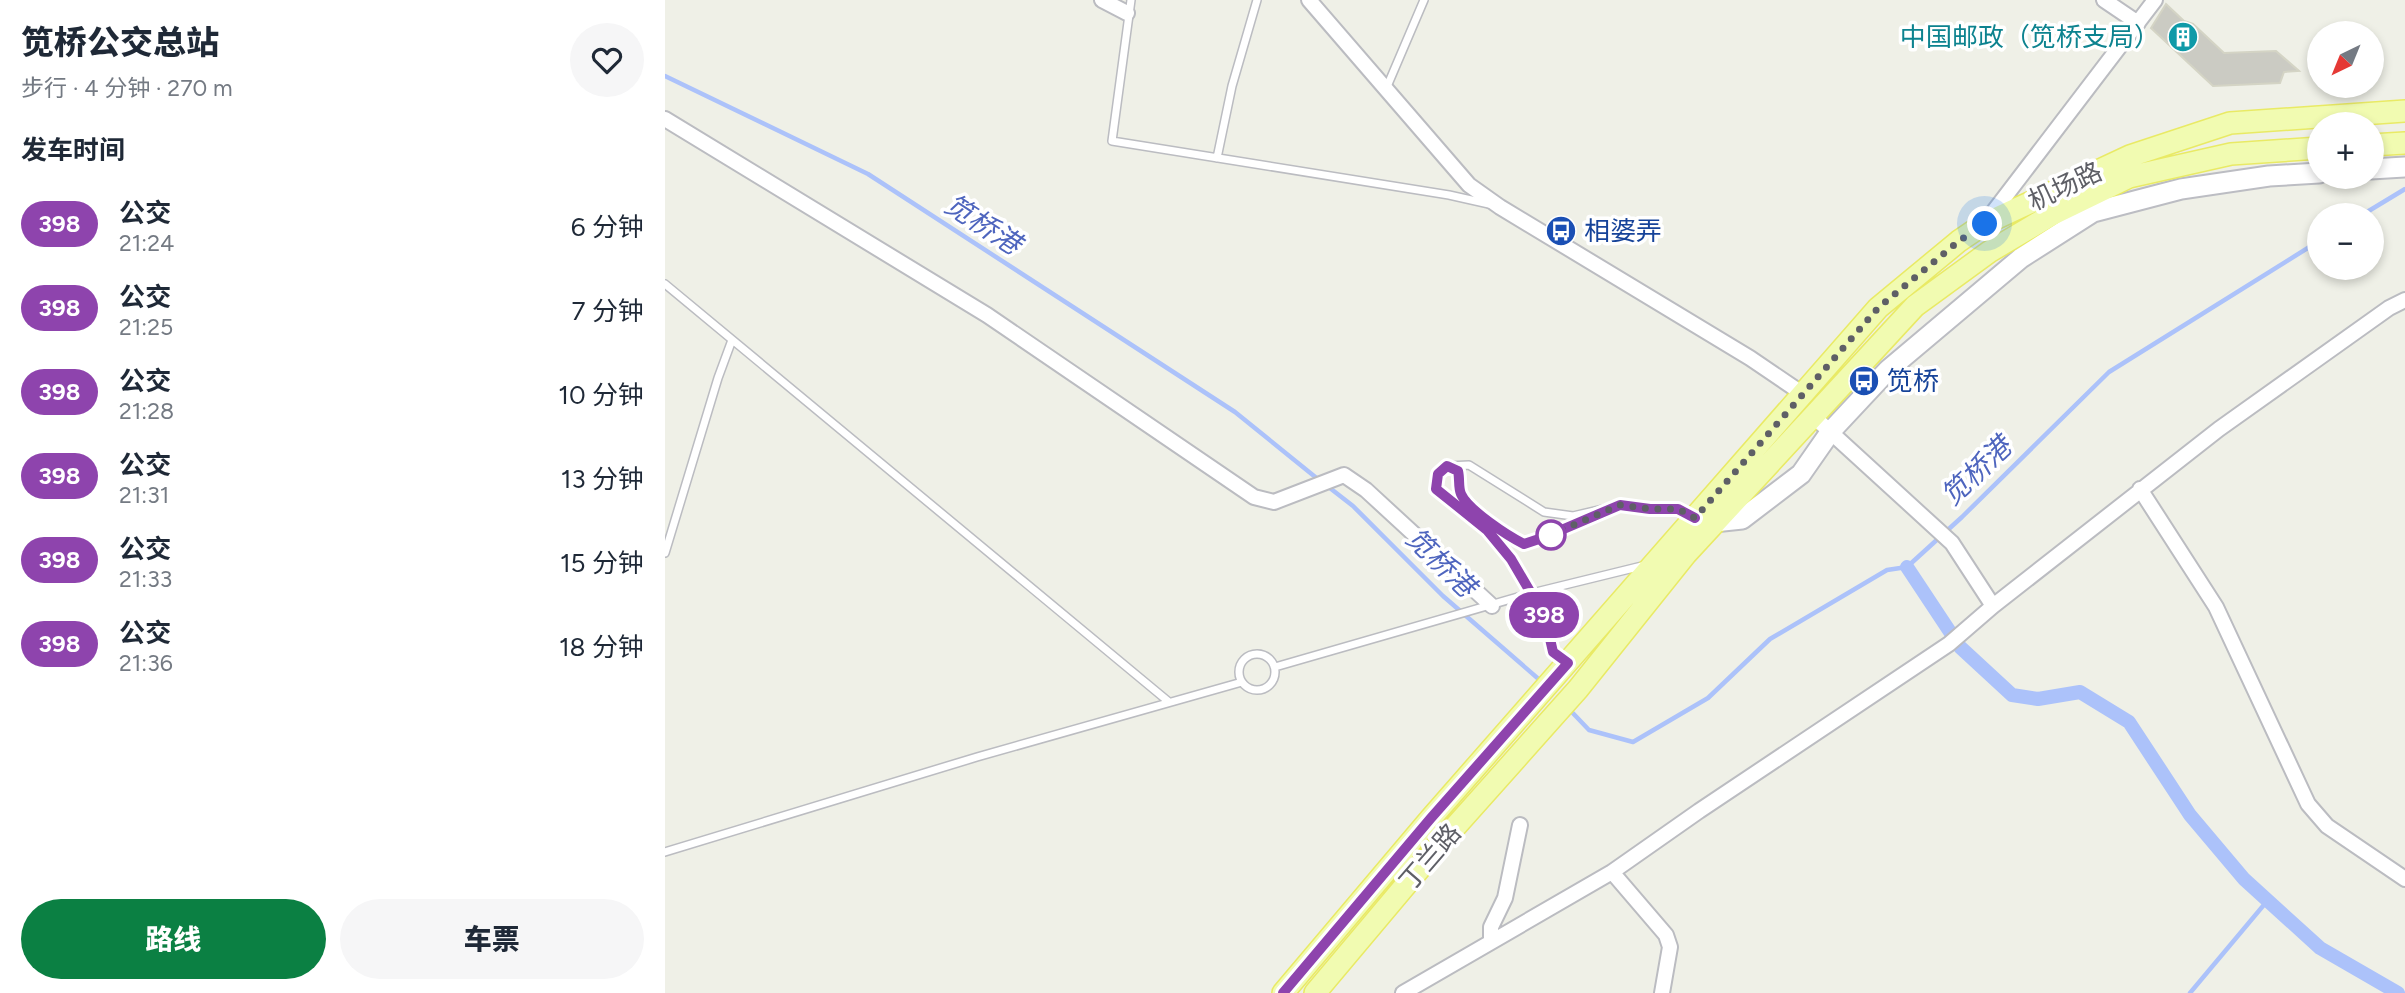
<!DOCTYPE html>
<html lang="zh">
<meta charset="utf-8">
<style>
:root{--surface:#fff;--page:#f6f6f7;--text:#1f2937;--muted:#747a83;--accent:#0b8043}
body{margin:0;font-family:Figtree,"Noto Sans SC",sans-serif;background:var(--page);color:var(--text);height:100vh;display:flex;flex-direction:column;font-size:26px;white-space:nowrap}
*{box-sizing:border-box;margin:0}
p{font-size:23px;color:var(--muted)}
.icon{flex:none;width:38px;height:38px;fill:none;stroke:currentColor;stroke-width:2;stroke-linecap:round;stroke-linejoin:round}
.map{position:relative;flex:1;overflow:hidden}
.side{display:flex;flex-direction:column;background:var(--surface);width:665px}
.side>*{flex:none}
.badge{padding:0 14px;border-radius:23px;font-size:24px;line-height:46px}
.needle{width:46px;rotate:223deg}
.fabs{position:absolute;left:1642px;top:21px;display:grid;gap:14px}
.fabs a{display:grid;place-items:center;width:77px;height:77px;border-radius:50%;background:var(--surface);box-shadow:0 4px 10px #0003;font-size:35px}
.you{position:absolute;width:35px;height:35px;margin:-18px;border:5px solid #fff;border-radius:50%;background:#1a73e8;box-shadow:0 0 0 10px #1a73e833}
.map>.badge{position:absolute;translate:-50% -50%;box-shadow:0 0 0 4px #fff}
h2{padding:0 21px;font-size:26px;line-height:63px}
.round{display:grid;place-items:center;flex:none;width:74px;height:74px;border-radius:37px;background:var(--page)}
.summary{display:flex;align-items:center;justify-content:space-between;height:119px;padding:0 21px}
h1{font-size:33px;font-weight:800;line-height:52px}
.action{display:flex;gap:14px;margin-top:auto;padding:14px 21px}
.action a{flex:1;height:80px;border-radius:42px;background:var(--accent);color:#fff;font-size:28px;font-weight:800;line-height:80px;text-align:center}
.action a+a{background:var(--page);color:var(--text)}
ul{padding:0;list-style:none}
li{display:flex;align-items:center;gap:21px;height:84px;padding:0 21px}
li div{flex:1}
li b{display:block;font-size:26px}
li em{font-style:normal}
li .badge{min-width:77px;font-weight:700;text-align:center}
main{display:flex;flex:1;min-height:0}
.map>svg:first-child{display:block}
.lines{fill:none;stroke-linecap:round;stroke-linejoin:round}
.stream{stroke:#acc2fa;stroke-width:4.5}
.canal{stroke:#acc2fa;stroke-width:14}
.building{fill:#cbcbc3;stroke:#d4d4c5;stroke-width:2}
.lane-casing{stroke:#bbbcc1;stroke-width:10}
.street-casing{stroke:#bbbcc1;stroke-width:18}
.secondary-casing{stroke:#bcbdc3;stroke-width:23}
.primary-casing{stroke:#e9ea65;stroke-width:24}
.lane{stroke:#fff;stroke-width:7}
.street{stroke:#fff;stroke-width:14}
.secondary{stroke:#fff;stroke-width:19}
.primary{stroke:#f1fbb1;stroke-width:21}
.line-casing{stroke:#fff;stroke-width:16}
.line{stroke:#8e44ad;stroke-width:10}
.walk{stroke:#5e5f66;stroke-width:7;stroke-dasharray:0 12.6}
.stop-dot{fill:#fff;stroke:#8e44ad;stroke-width:3.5}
.labels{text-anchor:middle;stroke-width:7;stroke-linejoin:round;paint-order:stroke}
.culture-label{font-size:26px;fill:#0d838f;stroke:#fff;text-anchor:end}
.street-label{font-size:26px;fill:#5e5f66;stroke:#fff}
.transit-label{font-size:26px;fill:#164399;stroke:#fff;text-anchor:start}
.water-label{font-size:28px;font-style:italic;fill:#4e65be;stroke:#fff}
</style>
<main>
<section class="side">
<div class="summary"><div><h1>笕桥公交总站</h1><p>步行 · 4 分钟 · 270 m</p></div><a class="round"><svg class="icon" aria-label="heart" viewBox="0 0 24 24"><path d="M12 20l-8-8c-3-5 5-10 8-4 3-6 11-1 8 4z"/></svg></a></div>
<h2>发车时间</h2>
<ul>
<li><span class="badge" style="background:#8e44ad;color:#fff">398</span><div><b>公交</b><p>21:24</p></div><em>6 分钟</em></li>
<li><span class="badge" style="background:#8e44ad;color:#fff">398</span><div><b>公交</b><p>21:25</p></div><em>7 分钟</em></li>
<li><span class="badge" style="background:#8e44ad;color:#fff">398</span><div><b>公交</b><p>21:28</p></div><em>10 分钟</em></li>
<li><span class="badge" style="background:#8e44ad;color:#fff">398</span><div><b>公交</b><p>21:31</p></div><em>13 分钟</em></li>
<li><span class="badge" style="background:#8e44ad;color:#fff">398</span><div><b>公交</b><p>21:33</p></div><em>15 分钟</em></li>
<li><span class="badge" style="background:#8e44ad;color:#fff">398</span><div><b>公交</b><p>21:36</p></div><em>18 分钟</em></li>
</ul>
<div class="action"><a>路线</a><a>车票</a></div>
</section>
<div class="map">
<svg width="1740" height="993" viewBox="0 0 1740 993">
<rect width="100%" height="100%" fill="#eff0e7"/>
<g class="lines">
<path class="stream" d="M 0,76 L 203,174 L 570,412 L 654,480
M 1697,215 L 1740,189
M 661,485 L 688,506 L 778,596 L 877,682
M 903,708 L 924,730 L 968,742 L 1043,698 L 1105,639 L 1222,570 L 1242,567 L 1297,517 L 1444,372 L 1654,241
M 1525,993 L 1603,900"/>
<path class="canal" d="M 1242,567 L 1295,647 L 1347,695 L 1373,699 L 1415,692 L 1464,722 L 1525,815 L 1579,879 L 1655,948 L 1733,993"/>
</g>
<path class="building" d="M 1501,4 L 1519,21 L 1528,24 L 1559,53 L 1611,51 L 1634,71 L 1619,72 L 1615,83 L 1548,86 L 1486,28 Z"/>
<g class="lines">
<g class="lane-casing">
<path id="lane" d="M 466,0 L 447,141 L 784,195 L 824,204
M 721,89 L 759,0
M 552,158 L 567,86 L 592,0
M 0,284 L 504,702
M 783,466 L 793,471 C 795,479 793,487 796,494 C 803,510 843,536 859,544 L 938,512
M 0,553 L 53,378 L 67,340
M574 672a18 18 0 1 1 36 0a18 18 0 1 1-36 0Z
M 900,661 L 888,652 L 880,617 L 846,559 L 822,530 L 771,489 L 773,474 L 782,466 L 804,465 L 879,512 L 908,516 L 955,505 L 985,509 L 1013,509 L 1026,516
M 610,667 L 867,593 L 981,565
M 0,852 L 312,757 L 577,682"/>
</g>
<g class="street-casing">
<path id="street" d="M 437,0 L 462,13
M 644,0 L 804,185 L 835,207 L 1085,358 L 1138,394
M 1439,0 L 1473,23
M 0,119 L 322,315 L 589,497 L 609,502 L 679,475 L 701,490 L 827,606
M 1323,219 L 1490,0
M 1148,416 L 1287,543 L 1328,606
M 1475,489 L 1551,607 L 1643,804 L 1662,826 L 1740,879
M 947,872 L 1001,935 L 1005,947 L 997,993
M 826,942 L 826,927 L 840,898 L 855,825
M 738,993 L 947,872 L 1034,811 L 1284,644 L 1328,606 L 1554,429 L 1724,308 L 1740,300"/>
</g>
<g class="secondary-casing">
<path id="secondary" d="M 1706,169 L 1740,167
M 1049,522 L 1077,519 L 1136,474 L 1166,431 L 1223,370 L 1356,258 L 1428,212 L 1516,189 L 1604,176 L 1654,173"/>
</g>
<g class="primary-casing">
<path id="primary" d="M 1706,145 L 1740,143
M 618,993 L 766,818 L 1213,308 L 1294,241 L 1319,224 L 1465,156 L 1565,123 L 1740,111
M 650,993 L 782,836 L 913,689 L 1021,554 L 1250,306 L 1324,252 L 1388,214 L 1464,177 L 1566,154 L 1654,148"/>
</g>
<use href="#lane" class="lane"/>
<use href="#street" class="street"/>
<use href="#secondary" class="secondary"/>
<use href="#primary" class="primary"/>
</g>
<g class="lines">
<g class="line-casing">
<path id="line" d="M 618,993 L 766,818 L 903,663 L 888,652 L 880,617 L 846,559 L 822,530 L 771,489 L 773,474 L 782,466 L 793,471 C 795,479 793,487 796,494 C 803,510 843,536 859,544 L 880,537 L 955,505 L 985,509 L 1013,509 L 1030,518"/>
</g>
<use href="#line" class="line"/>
<path class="walk" d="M 886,535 L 880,537 L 955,505 L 985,509 L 1013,509 L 1030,518 L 1213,308 L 1294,241 L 1320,224"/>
</g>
<defs>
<g id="building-disc" transform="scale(1.575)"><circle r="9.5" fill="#0f9aa8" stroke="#fff"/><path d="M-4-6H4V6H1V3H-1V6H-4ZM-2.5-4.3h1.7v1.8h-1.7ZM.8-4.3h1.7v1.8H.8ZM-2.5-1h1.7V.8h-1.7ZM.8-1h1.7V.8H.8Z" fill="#fff"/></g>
<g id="bus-disc" transform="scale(1.575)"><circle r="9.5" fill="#1a4fb4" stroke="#fff"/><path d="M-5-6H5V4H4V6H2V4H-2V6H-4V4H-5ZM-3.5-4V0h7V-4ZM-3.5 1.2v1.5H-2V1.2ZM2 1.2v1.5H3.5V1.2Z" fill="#fff"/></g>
</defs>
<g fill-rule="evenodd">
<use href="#building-disc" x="1518" y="37"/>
<use href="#bus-disc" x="896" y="231"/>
<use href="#bus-disc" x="1199" y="381"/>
</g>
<circle class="stop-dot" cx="886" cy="535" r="14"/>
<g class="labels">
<g class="culture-label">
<text x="1495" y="46">中国邮政（笕桥支局）</text>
</g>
<g class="street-label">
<text transform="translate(1400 186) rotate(-25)" y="9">机场路</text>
<text transform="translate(765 857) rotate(-49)" y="9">丁兰路</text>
</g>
<g class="transit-label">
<text x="919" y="240">相婆弄</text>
<text x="1222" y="390">笕桥</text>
</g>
<g class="water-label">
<text transform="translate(318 224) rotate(33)" y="10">笕桥港</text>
<text transform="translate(1311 471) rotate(-44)" y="10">笕桥港</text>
<text transform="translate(776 562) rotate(44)" y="10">笕桥港</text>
</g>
</g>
</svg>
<div class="fabs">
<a><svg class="needle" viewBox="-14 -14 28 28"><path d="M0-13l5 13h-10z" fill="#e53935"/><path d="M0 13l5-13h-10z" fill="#747a83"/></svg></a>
<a>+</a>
<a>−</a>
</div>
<div class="you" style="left:1320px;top:224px"></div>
<b class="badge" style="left:879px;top:615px;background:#8e44ad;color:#fff">398</b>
</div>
</main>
